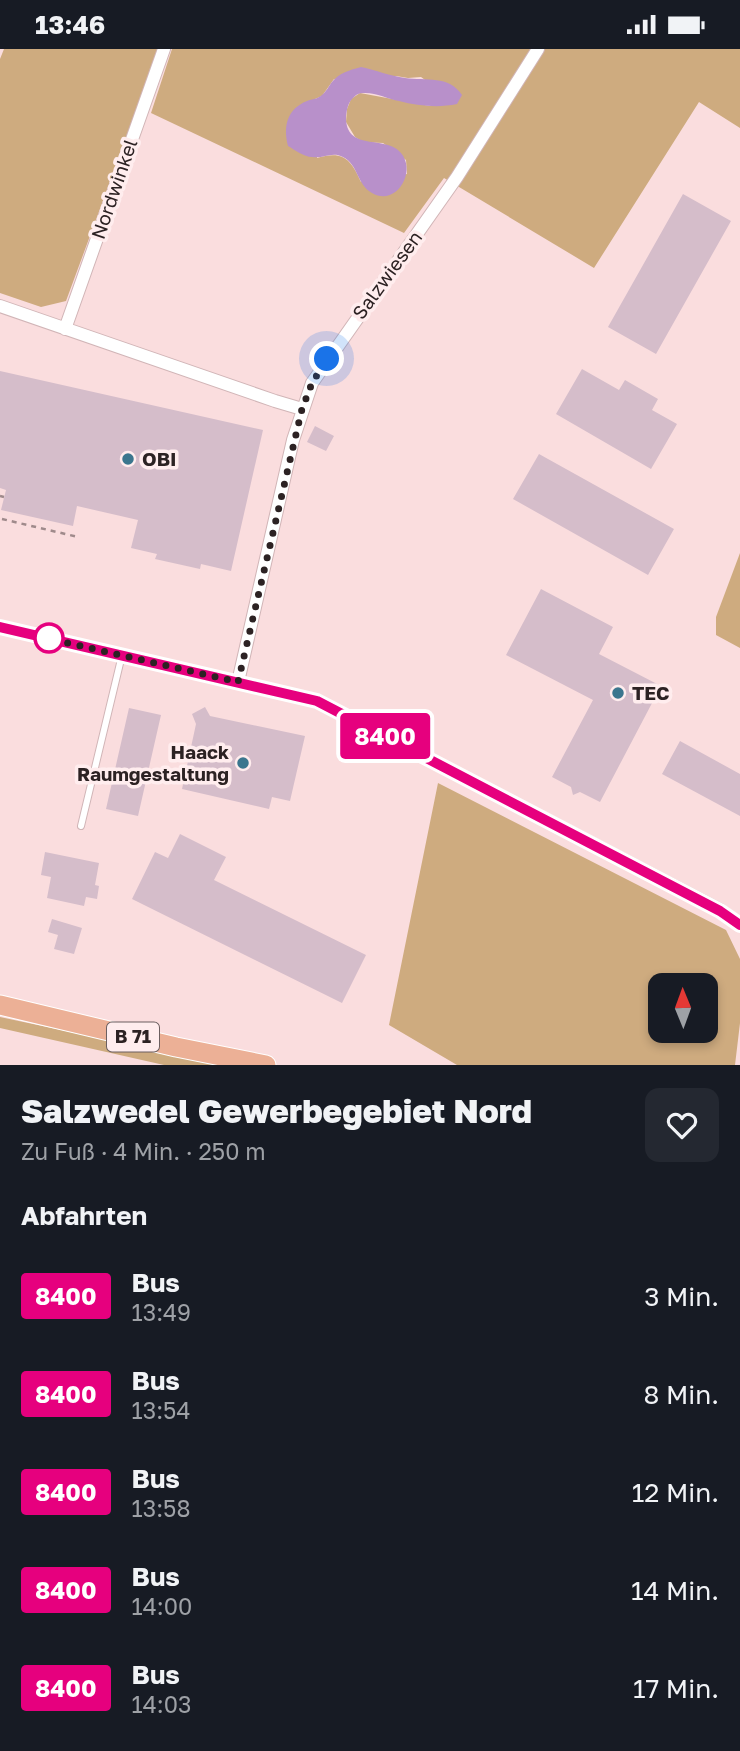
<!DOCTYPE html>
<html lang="de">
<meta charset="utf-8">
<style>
:root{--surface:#171b24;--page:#242831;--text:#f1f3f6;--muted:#9ea1a6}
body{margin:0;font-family:"Golos Text",sans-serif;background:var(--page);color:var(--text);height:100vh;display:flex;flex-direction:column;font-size:26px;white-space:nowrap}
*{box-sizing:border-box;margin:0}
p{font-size:23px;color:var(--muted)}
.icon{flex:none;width:38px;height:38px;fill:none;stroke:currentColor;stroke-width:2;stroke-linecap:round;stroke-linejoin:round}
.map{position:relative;height:1016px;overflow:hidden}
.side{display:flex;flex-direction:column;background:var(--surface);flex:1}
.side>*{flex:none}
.badge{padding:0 14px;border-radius:5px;font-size:24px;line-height:46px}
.needle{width:46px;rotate:359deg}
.controls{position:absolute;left:648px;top:924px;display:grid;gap:14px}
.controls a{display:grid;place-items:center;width:70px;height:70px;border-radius:14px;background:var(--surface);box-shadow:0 4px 10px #0003;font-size:35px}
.you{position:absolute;width:35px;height:35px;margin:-18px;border:5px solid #fff;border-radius:50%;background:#1a73e8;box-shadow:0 0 0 10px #1a73e833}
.map>.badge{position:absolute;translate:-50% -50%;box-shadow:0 0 0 4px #fff}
h2{padding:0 21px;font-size:26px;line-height:63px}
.round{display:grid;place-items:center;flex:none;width:74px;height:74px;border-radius:14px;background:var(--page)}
.headline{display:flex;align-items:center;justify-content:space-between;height:119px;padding:0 21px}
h1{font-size:33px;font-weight:800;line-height:52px}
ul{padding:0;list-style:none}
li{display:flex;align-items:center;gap:21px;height:98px;padding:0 21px}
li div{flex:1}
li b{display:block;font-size:26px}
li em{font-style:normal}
li .badge{min-width:77px;font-weight:700;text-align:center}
.status{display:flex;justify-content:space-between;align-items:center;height:49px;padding:0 35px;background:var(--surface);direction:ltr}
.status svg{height:19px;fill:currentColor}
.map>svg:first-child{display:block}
.green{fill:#ceab7f;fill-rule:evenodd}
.water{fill:#b890ca}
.building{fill:#d5bdca}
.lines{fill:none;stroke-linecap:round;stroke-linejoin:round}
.service-casing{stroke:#d1b5b7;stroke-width:8}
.minor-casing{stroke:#d1b5b7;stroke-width:14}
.primary-casing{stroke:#fff;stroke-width:21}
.path{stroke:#9f8a8b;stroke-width:2.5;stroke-dasharray:5 5;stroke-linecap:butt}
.service{stroke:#fff;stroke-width:6}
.minor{stroke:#fff;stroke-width:12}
.primary{stroke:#ecb096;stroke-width:19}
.line-casing{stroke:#fff;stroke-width:16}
.line{stroke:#e6007e;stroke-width:10}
.walk{stroke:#2c2223;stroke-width:7;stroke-dasharray:0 12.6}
.poi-dot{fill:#3b768e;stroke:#ffedee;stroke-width:2.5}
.stop-dot{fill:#fff;stroke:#e6007e;stroke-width:3.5}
.labels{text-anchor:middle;stroke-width:7;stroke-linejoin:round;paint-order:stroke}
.shield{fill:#ffedee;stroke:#6b5f60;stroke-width:2}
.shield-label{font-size:18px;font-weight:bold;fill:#2c2223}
.street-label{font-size:19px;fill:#2c2223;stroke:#ffedee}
.poi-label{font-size:19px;font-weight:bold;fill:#2c2223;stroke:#ffedee;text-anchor:start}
</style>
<div class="status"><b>13:46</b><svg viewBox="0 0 49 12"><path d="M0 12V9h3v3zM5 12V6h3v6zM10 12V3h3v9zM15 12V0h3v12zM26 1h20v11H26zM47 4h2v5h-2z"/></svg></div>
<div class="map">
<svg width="740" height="1016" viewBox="0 0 740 1016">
<rect width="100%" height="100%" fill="#faddde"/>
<path class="green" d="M 4,0 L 159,0 L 66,252 L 41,258 L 0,244 L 0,10 Z
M 172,0 L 740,0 L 740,79 L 699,53 L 594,219 L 444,129 L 404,184 L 151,64 ZM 396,27 L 408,29 L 421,28 L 457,54 L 430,57 L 360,44 L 351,50 L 347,60 L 346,73 L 355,88 L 363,93 L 383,94 L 406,111 L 407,125 L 361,133 C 351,110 343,101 317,109 L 315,50 L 322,47 L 334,30 Z
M 740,504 L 740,599 L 716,586 L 716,568 Z
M 438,734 L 726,881 L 740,910 L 740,974 L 735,1016 L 457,1016 L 389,976 ZM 660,936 L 705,936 L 705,982 L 660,982 Z
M 0,968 L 226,1016 L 164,1016 L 0,979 Z"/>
<path class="water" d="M 361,18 C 376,21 390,27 405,29 C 426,32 449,26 462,46 L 457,55 C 439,59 418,57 399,52 C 388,50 375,43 363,44 C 359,44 357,45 354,48 C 348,53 347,60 346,67 C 345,104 386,85 401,104 C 417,123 396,158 372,144 C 357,136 358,115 343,108 C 332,102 323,110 312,108 C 304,108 295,101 288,97 C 283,77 287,60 307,52 C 312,50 318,50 322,46 C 326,43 329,37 332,33 C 339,24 350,21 361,18 Z"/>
<path class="building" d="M 683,145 L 731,172 L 656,305 L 608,278 Z
M 582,320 L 619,341 L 625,331 L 658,350 L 652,361 L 677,375 L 651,420 L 556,365 Z
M 0,322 L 263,381 L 231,522 L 201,515 L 200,520 L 155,510 L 157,505 L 131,499 L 138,471 L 77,457 L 73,477 L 1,461 L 6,441 L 0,439 Z
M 315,377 L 334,387 L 326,402 L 307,393 Z
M 539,405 L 674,480 L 648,526 L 513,450 Z
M 541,540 L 613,578 L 599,605 L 661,637 L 600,753 L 580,743 L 573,746 L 571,738 L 552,728 L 593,651 L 506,606 Z
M 205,658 L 210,667 L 305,687 L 290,752 L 272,748 L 269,760 L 182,740 L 196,675 L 192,665 Z
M 129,659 L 161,666 L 138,767 L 106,760 Z
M 680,692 L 740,725 L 740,767 L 662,725 Z
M 180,785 L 226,808 L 214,831 L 366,906 L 342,954 L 132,850 L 155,803 L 168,809 Z
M 45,803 L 99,814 L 95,836 L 99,837 L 97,850 L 86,848 L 84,857 L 47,849 L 51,828 L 41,826 Z
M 52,870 L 82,879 L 74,905 L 54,900 L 58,886 L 48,883 Z"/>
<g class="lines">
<g class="service-casing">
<path id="service" d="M 81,777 L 122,606"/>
</g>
<g class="minor-casing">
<path id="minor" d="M 0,257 L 275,352 L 302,360
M 65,280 L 164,0
M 0,578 L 317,652 L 720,861 L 740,876
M 238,633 L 293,391 L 312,334 L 457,128 L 538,0"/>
</g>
<g class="primary-casing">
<path id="primary" d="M 0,956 L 176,998 L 266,1016"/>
</g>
<path class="path" d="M 0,447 L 4,448
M 2,470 L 78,488"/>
<use href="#service" class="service"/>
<use href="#minor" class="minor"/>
<use href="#primary" class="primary"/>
</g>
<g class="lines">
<g class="line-casing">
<path id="line" d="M 0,578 L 317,652 L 720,862 L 740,876"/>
</g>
<use href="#line" class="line"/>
<path class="walk" d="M 49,589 L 46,589 L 238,633 L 302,360 L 312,334 L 327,310"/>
</g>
<g class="poi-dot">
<circle cx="128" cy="410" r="7"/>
<circle cx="618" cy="644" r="7"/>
<circle cx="243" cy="714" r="7"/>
</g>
<circle class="stop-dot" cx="49" cy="589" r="14"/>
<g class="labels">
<rect class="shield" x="107" y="973.5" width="52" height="29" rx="5"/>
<g class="shield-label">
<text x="133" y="994">B 71</text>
</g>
<g class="street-label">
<text transform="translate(114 140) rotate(-71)" y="7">Nordwinkel</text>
<text transform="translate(387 226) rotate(-54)" y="7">Salzwiesen</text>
</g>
<g class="poi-label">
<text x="142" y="417">OBI</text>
<text x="632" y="651">TEC</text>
<text x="229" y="710" text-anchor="end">Haack<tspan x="229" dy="22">Raumgestaltung</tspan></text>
</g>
</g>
</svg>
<div class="controls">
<a><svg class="needle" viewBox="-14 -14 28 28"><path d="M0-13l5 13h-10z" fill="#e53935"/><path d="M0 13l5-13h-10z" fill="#9ea1a6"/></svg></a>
</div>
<div class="you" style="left:327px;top:310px"></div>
<b class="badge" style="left:385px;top:687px;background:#e6007e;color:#fff">8400</b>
</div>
<section class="side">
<div class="headline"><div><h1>Salzwedel Gewerbegebiet Nord</h1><p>Zu Fuß · 4 Min. · 250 m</p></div><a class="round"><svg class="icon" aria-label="heart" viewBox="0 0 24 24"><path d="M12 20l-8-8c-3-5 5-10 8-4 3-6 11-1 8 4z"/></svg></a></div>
<h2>Abfahrten</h2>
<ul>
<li><span class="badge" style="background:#e6007e;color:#fff">8400</span><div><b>Bus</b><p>13:49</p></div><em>3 Min.</em></li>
<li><span class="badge" style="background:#e6007e;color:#fff">8400</span><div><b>Bus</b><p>13:54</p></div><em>8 Min.</em></li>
<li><span class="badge" style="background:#e6007e;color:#fff">8400</span><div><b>Bus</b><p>13:58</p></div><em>12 Min.</em></li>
<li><span class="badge" style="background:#e6007e;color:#fff">8400</span><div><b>Bus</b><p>14:00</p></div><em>14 Min.</em></li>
<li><span class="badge" style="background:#e6007e;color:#fff">8400</span><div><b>Bus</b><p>14:03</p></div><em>17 Min.</em></li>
</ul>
</section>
